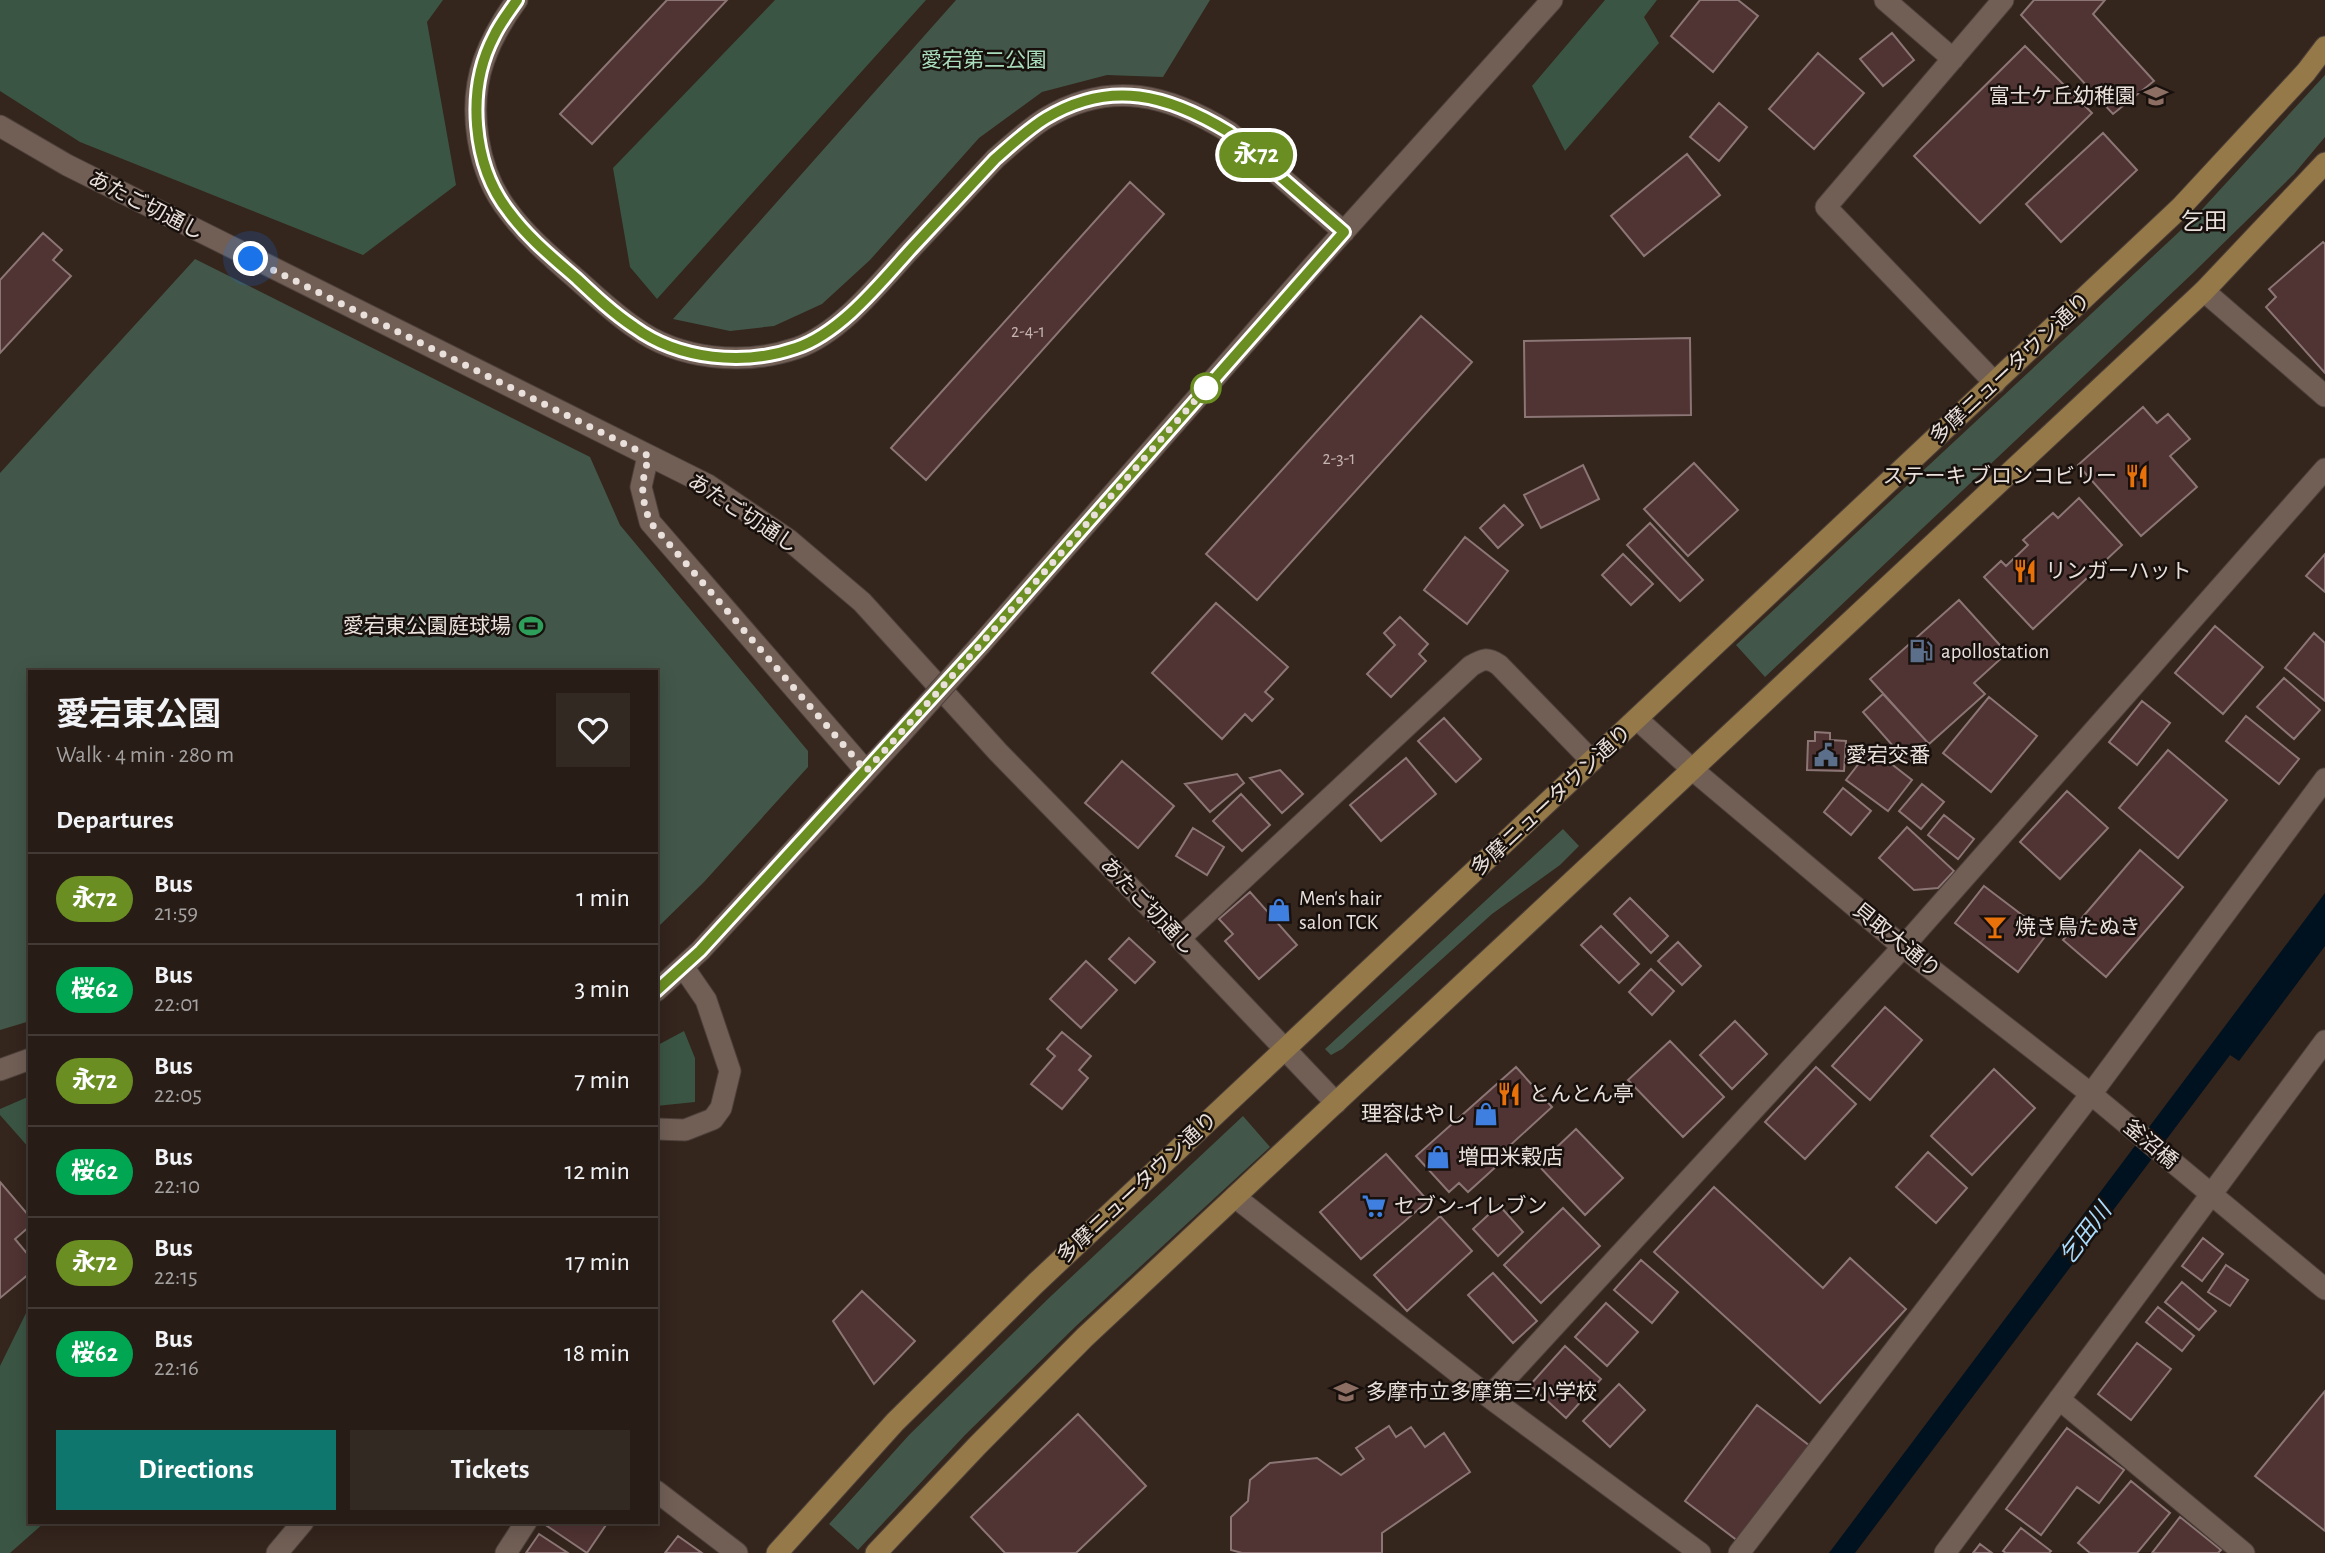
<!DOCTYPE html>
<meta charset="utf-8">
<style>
:root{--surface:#271c16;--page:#332923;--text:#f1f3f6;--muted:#a4a1a1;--line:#433a35;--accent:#0f766e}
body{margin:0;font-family:"Alegreya Sans","Noto Sans JP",sans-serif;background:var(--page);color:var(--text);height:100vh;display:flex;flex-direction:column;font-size:26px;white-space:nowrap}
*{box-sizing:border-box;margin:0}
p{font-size:23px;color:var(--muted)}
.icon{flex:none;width:38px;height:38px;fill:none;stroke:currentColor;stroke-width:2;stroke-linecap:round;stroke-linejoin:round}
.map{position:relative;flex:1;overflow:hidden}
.drawer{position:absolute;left:28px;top:670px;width:630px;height:854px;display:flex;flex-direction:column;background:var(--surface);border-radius:0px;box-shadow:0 4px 18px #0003,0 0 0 2px var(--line)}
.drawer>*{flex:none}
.badge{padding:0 14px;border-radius:23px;font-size:24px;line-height:46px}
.you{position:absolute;width:35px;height:35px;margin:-18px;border:5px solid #fff;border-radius:50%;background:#1a73e8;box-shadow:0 0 0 10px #1a73e833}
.map>.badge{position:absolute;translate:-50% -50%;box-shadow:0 0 0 4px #fff}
h2{padding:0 28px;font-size:26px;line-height:63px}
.round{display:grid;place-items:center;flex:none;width:74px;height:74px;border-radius:0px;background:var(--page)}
.overview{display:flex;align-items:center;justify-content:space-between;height:119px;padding:0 28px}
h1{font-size:33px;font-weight:700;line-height:52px}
.action{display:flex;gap:14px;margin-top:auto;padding:14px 28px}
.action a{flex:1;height:80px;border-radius:0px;background:var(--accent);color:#fff;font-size:28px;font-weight:700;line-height:80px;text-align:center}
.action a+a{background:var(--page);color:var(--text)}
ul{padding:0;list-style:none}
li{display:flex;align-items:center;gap:21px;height:91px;padding:0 28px;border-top:2px solid var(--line)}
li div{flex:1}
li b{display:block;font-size:26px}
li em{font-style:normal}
li .badge{min-width:77px;font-weight:700;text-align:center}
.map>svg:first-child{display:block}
.green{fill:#425749}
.forest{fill:#3b5544}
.water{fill:#00121f}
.building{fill:#503333;stroke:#8b7675;stroke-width:2}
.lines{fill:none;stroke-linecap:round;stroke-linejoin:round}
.minor-casing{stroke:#4d403a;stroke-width:23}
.major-casing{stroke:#4d403a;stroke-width:23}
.minor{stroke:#715f56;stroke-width:21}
.major{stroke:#957948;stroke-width:21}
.minor-bridge-casing{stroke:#4d403a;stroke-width:23;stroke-linecap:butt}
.minor-bridge{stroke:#715f56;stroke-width:21}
.line-casing{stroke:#fff;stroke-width:16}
.line{stroke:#6b8e23;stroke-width:10}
.walk{stroke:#eae0db;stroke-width:7;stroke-dasharray:0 12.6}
.stop-dot{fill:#fff;stroke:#6b8e23;stroke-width:3.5}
.labels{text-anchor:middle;stroke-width:5;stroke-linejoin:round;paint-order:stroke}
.number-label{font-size:18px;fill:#c4b5b1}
.park-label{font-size:21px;fill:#a9ddbb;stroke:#17100c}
.poi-label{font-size:21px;fill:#eae0db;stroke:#17100c;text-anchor:start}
.street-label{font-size:21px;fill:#eae0db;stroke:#17100c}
.neighbourhood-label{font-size:23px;fill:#eae0db;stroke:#17100c}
.water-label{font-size:23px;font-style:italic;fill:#a9dcff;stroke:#17100c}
</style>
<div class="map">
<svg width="2325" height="1553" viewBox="0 0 2325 1553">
<rect width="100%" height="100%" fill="#34251d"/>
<path class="green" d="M 956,0 L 1210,0 L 1163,77 L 1107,75 L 1042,92 L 979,138 L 870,260 L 822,304 L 774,326 L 730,331 L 673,319 Z
M 2325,75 L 2325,137 L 2294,174 L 2193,273 L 1765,677 L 1736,645 L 2195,217 Z
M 195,259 L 590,457 L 620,525 L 808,751 L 808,767 L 704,882 L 656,929 L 656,672 L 30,672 L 30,1021 L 0,1030 L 0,473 Z
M 1563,829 L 1579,846 L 1560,865 L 1492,914 L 1342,1049 L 1331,1055 L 1325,1049 Z
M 1243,1116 L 1270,1147 L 1076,1326 L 965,1435 L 858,1550 L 829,1524 L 909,1435 L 1050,1297 Z"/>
<path class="forest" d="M 0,0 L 443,0 L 427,22 L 456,185 L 363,255 L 80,142 L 0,91 Z
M 775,0 L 926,0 L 657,299 L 630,267 L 613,168 Z
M 1605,0 L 1657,0 L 1644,17 L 1659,43 L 1565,151 L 1532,86 Z
M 684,1031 L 695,1058 L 695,1102 L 656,1106 L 656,1046 Z
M 30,1096 L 30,1149 L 0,1115 L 0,1109 Z
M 30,1305 L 30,1522 L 44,1523 L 10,1553 L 0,1553 L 0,1366 Z"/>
<path class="water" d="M 2325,893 L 2325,946 L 2239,1061 L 2230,1055 L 1855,1553 L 1829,1553 Z"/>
<path class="building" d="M 667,0 L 727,0 L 592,144 L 560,114 Z
M 1700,0 L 1738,0 L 1758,16 L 1713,72 L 1671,36 Z
M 2034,0 L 2105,0 L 2093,14 L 2154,81 L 2113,114 L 2021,15 Z
M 1892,33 L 1914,60 L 1883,86 L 1860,59 Z
M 2025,46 L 2092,113 L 1980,223 L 1914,156 Z
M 1818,53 L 1864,93 L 1814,149 L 1769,109 Z
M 1719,103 L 1747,127 L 1719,161 L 1690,137 Z
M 2103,133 L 2137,170 L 2061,242 L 2026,204 Z
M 1687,154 L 1720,195 L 1644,256 L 1611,216 Z
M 1130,182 L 1164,214 L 926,480 L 891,448 Z
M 43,233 L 62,250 L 53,260 L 71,276 L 0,353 L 0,280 Z
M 2323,242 L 2325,244 L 2325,373 L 2266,307 L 2276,297 L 2269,289 Z
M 1421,316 L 1472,362 L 1257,600 L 1206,554 Z
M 1690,338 L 1691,415 L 1525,417 L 1524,341 Z
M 2143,407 L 2157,423 L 2168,414 L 2190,439 L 2170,456 L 2197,487 L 2141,536 L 2078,465 Z
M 1694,463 L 1738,510 L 1688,556 L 1644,509 Z
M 1583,465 L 1599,499 L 1541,528 L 1524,495 Z
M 2079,498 L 2122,545 L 2033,629 L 1984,577 L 2001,561 L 2006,566 L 2028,545 L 2023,540 L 2053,513 L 2058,518 Z
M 1504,505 L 1523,525 L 1498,548 L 1480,528 Z
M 1650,523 L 1703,580 L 1680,601 L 1627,545 Z
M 1465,537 L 1508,571 L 1467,624 L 1424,590 Z
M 1623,554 L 1653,584 L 1631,605 L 1602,575 Z
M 2325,554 L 2325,592 L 2306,576 Z
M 1959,600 L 2007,653 L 1974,683 L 1985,694 L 1929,744 L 1870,679 Z
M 1216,603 L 1288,667 L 1265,692 L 1273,699 L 1252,721 L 1245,714 L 1222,739 L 1152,673 Z
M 1400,617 L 1428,644 L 1419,654 L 1426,661 L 1391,697 L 1367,674 L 1395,645 L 1384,633 Z
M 2215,626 L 2263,667 L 2223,714 L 2175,673 Z
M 2314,633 L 2325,643 L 2325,701 L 2285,668 Z
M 2284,678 L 2320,710 L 2294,739 L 2257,707 Z
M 1883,694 L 1929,744 L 1908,763 L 1863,712 Z
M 1989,697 L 2037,736 L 1991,792 L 1943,753 Z
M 2142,701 L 2170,723 L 2137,765 L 2109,742 Z
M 2246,716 L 2299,759 L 2279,784 L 2226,741 Z
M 1444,718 L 1481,759 L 1456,782 L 1418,741 Z
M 1815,732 L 1830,733 L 1830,740 L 1846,741 L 1844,771 L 1807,770 L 1808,741 L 1815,741 Z
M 1871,748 L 1912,780 L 1888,811 L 1846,780 Z
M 2168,750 L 2227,800 L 2178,858 L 2119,808 Z
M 1406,758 L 1436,794 L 1381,841 L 1350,805 Z
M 1122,761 L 1174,806 L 1138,848 L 1085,803 Z
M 1280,770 L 1303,794 L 1282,813 L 1250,778 Z
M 1237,774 L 1244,783 L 1210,812 L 1185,784 Z
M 1922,784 L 1944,802 L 1921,829 L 1899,811 Z
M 1843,788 L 1871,811 L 1851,835 L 1824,812 Z
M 2067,791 L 2108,828 L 2060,879 L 2020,842 Z
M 1241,794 L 1270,825 L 1242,851 L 1213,821 Z
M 1944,815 L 1974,839 L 1958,859 L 1928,835 Z
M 1907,827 L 1954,871 L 1938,888 L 1914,890 L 1879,858 Z
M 1193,828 L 1224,847 L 1207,875 L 1176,856 Z
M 2140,850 L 2183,887 L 2106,977 L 2063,940 Z
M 1984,886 L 2047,934 L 2018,972 L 1955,923 Z
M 1250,892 L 1297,945 L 1259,979 L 1225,941 L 1233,934 L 1219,919 Z
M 1630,898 L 1668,936 L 1651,953 L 1614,914 Z
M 1601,926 L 1639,964 L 1619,983 L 1581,945 Z
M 1129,938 L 1155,962 L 1135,983 L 1109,959 Z
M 1678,942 L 1701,966 L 1682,985 L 1658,961 Z
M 1086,961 L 1117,990 L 1081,1028 L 1050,999 Z
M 1651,969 L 1674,991 L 1652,1015 L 1629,992 Z
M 1885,1007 L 1922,1040 L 1870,1100 L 1832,1066 Z
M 1735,1021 L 1767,1054 L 1732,1089 L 1700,1055 Z
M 1062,1032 L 1091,1056 L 1079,1070 L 1088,1078 L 1062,1109 L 1031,1084 L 1055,1056 L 1047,1049 Z
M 1670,1041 L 1724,1097 L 1683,1137 L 1628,1080 Z
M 1516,1067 L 1552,1107 L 1506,1149 L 1510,1154 L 1468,1192 L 1459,1183 L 1449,1192 L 1416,1156 Z
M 1816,1067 L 1856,1104 L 1805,1159 L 1765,1122 Z
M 1994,1069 L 2035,1108 L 1972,1175 L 1931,1136 Z
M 1576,1129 L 1623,1178 L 1585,1215 L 1538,1165 Z
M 1928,1152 L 1967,1188 L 1936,1223 L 1896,1187 Z
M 1386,1154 L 1428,1201 L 1361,1259 L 1320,1212 Z
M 0,1182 L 30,1217 L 30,1226 L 15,1239 L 30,1257 L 30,1273 L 0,1298 Z
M 1714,1187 L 1823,1288 L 1850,1258 L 1906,1309 L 1820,1403 L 1654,1252 Z
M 1499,1205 L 1523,1232 L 1498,1256 L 1473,1229 Z
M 1563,1208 L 1600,1246 L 1541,1303 L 1504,1265 Z
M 1440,1216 L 1472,1251 L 1407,1311 L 1374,1275 Z
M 2203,1238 L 2223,1254 L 2202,1281 L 2182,1266 Z
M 1641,1260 L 1678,1292 L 1652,1323 L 1614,1290 Z
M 2226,1265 L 2248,1280 L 2230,1306 L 2208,1292 Z
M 1493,1273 L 1537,1321 L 1513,1343 L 1468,1295 Z
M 2182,1282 L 2216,1311 L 2199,1330 L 2165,1302 Z
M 862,1291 L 915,1341 L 874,1384 L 833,1321 Z
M 1606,1303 L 1638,1332 L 1607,1366 L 1575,1337 Z
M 2158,1307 L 2194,1336 L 2182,1351 L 2146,1322 Z
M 2137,1343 L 2171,1369 L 2131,1420 L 2098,1394 Z
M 1565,1346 L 1601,1379 L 1566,1418 L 1530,1385 Z
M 1619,1384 L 1645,1410 L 1610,1447 L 1583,1421 Z
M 2325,1391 L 2325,1531 L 2255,1476 Z
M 1757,1405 L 1810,1446 L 1738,1541 L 1685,1501 Z
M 1078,1414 L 1146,1486 L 1076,1553 L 1005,1553 L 971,1517 Z
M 1389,1426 L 1396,1437 L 1411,1427 L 1425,1447 L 1444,1433 L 1470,1472 L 1382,1533 L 1382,1553 L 1242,1553 L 1231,1550 L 1231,1517 L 1248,1501 L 1250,1480 L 1270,1463 L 1317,1458 L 1341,1475 L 1364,1459 L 1356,1448 Z
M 2067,1428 L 2124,1470 L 2099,1503 L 2077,1487 L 2041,1535 L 2006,1509 Z
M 2131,1481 L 2170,1513 L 2137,1553 L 2090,1553 L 2078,1543 Z
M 2180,1517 L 2221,1550 L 2218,1553 L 2152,1553 Z
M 545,1522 L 608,1522 L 587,1553 L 544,1524 Z
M 2021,1528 L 2051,1551 L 2049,1553 L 2006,1553 L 2003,1551 Z
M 539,1534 L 568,1553 L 526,1553 Z
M 678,1536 L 702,1553 L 665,1553 Z
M 1980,1544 L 1992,1553 L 1973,1553 Z"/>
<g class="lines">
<g class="minor-casing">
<path id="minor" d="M 517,0 C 503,19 492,38 484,60 C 467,108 477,172 509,212 C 529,239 556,261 581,283 C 598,298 615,314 634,327 C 679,360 744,366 797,348 C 840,333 878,285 908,252 C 937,221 966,190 995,159 C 1011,145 1028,129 1046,118 C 1111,79 1169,95 1229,132 L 1344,232
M 1885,0 L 1953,59
M 0,126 L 67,165 L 708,485 L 789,540 L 862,602 L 998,752 L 1168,926 L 1336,1103
M 2204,291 L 2325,396
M 1995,383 L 1826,207 L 2003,0
M 648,456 L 641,487 L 650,522 L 866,771
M 982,643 L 1312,267 L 1552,0
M 1637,719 L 1693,770 L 1903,947 L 2091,1094 L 2325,1289
M 1180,938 L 1471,666 C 1483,659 1487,657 1499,665 L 1592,761
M 656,991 L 700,951 L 898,737
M 0,1070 L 30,1059
M 656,1129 L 685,1130 L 713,1119 L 721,1108 L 730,1071 L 706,1000 L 684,968
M 1235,1197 L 1489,1397 L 1700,1553
M 1489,1397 L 1903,947 L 2325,469
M 2059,1399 L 2244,1553
M 656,1491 L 737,1553
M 277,1553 L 303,1522
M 506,1553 L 526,1522
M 1739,1553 L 2091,1094 L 2325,779
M 1945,1553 L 2325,1041"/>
</g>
<g class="major-casing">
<path id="major" d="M 777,1553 L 895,1422 L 1036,1283 L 2181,207 L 2306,72 L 2325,47
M 876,1553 L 977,1446 L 1085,1337 L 2204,291 L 2325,163"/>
</g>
<use href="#minor" class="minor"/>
<use href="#major" class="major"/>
<g class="minor-bridge-casing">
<path id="minor-bridge" d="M 898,737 L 982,643"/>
</g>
<use href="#minor-bridge" class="minor-bridge"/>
</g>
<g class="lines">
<g class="line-casing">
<path id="line" d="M 517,0 C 509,12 500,23 494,36 C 466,89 472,165 509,212 C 528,238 553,258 577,279 C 595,296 613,313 634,327 C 679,360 744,366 796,348 C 841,333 881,282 912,248 C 940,218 967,189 995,159 C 1011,145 1028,129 1046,118 C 1111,79 1168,95 1229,132 L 1344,232 L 982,643 L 700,951 L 656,991"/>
</g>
<use href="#line" class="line"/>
<path class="walk" d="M 251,259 L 649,456 C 641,484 640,494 650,522 L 866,771 L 982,643 L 1206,388"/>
</g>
<defs>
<g id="school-bare" transform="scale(1.89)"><path d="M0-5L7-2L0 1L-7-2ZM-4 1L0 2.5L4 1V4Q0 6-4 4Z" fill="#8d6e63" stroke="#17100c" stroke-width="2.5" paint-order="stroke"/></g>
<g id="restaurant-bare" transform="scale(1.89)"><path d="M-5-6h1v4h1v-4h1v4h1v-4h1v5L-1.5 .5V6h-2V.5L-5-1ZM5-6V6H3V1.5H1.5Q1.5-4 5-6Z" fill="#e8710a" stroke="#17100c" stroke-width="2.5" paint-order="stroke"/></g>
<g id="stadium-bare" transform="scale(1.89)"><path d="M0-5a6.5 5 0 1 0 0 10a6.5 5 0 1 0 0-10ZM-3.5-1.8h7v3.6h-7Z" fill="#2e9e5b" stroke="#17100c" stroke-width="2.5" paint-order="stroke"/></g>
<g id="fuel-bare" transform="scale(1.89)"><path d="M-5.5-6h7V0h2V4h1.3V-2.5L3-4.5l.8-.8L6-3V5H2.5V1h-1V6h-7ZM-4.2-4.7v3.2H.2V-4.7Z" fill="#5c6f8a" stroke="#17100c" stroke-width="2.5" paint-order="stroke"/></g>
<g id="civic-bare" transform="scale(1.89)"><path d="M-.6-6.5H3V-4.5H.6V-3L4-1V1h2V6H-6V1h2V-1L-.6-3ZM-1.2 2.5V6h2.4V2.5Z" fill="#5c6f8a" stroke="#17100c" stroke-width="2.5" paint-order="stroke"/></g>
<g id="shop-bare" transform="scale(1.89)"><path d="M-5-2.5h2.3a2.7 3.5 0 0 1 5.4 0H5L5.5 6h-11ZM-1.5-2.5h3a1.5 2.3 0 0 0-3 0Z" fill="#3f7fe0" stroke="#17100c" stroke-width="2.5" paint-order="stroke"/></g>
<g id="bar-bare" transform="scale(1.89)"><path d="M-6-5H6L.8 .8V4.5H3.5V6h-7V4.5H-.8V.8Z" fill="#e8710a" stroke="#17100c" stroke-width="2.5" paint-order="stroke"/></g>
<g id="supermarket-bare" transform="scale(1.89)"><path d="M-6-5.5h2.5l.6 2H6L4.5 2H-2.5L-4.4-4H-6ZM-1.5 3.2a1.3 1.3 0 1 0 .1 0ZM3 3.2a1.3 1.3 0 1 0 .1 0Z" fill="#3f7fe0" stroke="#17100c" stroke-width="2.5" paint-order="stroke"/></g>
</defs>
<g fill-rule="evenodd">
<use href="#school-bare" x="2156" y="96"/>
<use href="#restaurant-bare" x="2137" y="476"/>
<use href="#restaurant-bare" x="2025" y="571"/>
<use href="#stadium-bare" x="531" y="626"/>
<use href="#fuel-bare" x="1921" y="651"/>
<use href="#civic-bare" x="1826" y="755"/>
<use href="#shop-bare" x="1279" y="910"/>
<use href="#bar-bare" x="1995" y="927"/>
<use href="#restaurant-bare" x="1509" y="1094"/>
<use href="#shop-bare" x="1486" y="1114"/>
<use href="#shop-bare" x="1438" y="1157"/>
<use href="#supermarket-bare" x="1374" y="1206"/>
<use href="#school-bare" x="1346" y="1392"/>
</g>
<circle class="stop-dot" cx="1206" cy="388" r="14"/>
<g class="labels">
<g class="number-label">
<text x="1028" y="337">2-4-1</text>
<text x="1339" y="464">2-3-1</text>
</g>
<g class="park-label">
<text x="984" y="67">愛宕第二公園</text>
</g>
<g class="poi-label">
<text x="2136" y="103" text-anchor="end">富士ケ丘幼稚園</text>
<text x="2117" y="483" text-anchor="end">ステーキ ブロンコビリー</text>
<text x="2045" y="578">リンガーハット</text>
<text x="511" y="633" text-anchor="end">愛宕東公園庭球場</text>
<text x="1941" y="658">apollostation</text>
<text x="1846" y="762">愛宕交番</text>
<text x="1299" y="905">Men's hair<tspan x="1299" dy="24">salon TCK</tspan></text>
<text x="2015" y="934">焼き鳥たぬき</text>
<text x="1529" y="1101">とんとん亭</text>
<text x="1466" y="1121" text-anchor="end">理容はやし</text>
<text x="1458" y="1164">増田米穀店</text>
<text x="1394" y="1213">セブン-イレブン</text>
<text x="1366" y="1399">多摩市立多摩第三小学校</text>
</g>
<g class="street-label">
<text transform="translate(146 205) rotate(27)" y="7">あたご切通し</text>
<text transform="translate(2010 368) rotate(-43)" y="7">多摩ニュータウン通り</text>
<text transform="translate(743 513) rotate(33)" y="7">あたご切通し</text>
<text transform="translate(1551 800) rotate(-43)" y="7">多摩ニュータウン通り</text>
<text transform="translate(1148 906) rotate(46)" y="7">あたご切通し</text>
<text transform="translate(1897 940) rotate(39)" y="7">貝取大通り</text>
<text transform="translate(2151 1144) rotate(40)" y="7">釜沼橋</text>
<text transform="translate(1137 1187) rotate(-43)" y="7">多摩ニュータウン通り</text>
</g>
<g class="neighbourhood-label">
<text x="2204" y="229">乞田</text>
</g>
<g class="water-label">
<text transform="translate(2085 1233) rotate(-53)" y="8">乞田川</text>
</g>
</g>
</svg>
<div class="you" style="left:251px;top:259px"></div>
<b class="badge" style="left:1256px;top:155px;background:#6b8e23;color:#fff">永72</b>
<section class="drawer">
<div class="overview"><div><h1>愛宕東公園</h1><p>Walk · 4 min · 280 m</p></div><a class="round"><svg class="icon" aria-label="heart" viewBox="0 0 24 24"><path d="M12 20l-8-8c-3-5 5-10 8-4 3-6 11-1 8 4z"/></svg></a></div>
<h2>Departures</h2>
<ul>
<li><span class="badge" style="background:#6b8e23;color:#fff">永72</span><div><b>Bus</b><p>21:59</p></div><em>1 min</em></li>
<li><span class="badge" style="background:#00a651;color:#fff">桜62</span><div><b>Bus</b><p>22:01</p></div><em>3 min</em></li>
<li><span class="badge" style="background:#6b8e23;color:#fff">永72</span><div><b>Bus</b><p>22:05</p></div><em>7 min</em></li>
<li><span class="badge" style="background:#00a651;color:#fff">桜62</span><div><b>Bus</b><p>22:10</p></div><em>12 min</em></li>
<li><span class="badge" style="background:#6b8e23;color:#fff">永72</span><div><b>Bus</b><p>22:15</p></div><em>17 min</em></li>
<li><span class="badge" style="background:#00a651;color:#fff">桜62</span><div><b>Bus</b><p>22:16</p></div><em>18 min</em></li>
</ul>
<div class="action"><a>Directions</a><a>Tickets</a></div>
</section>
</div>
